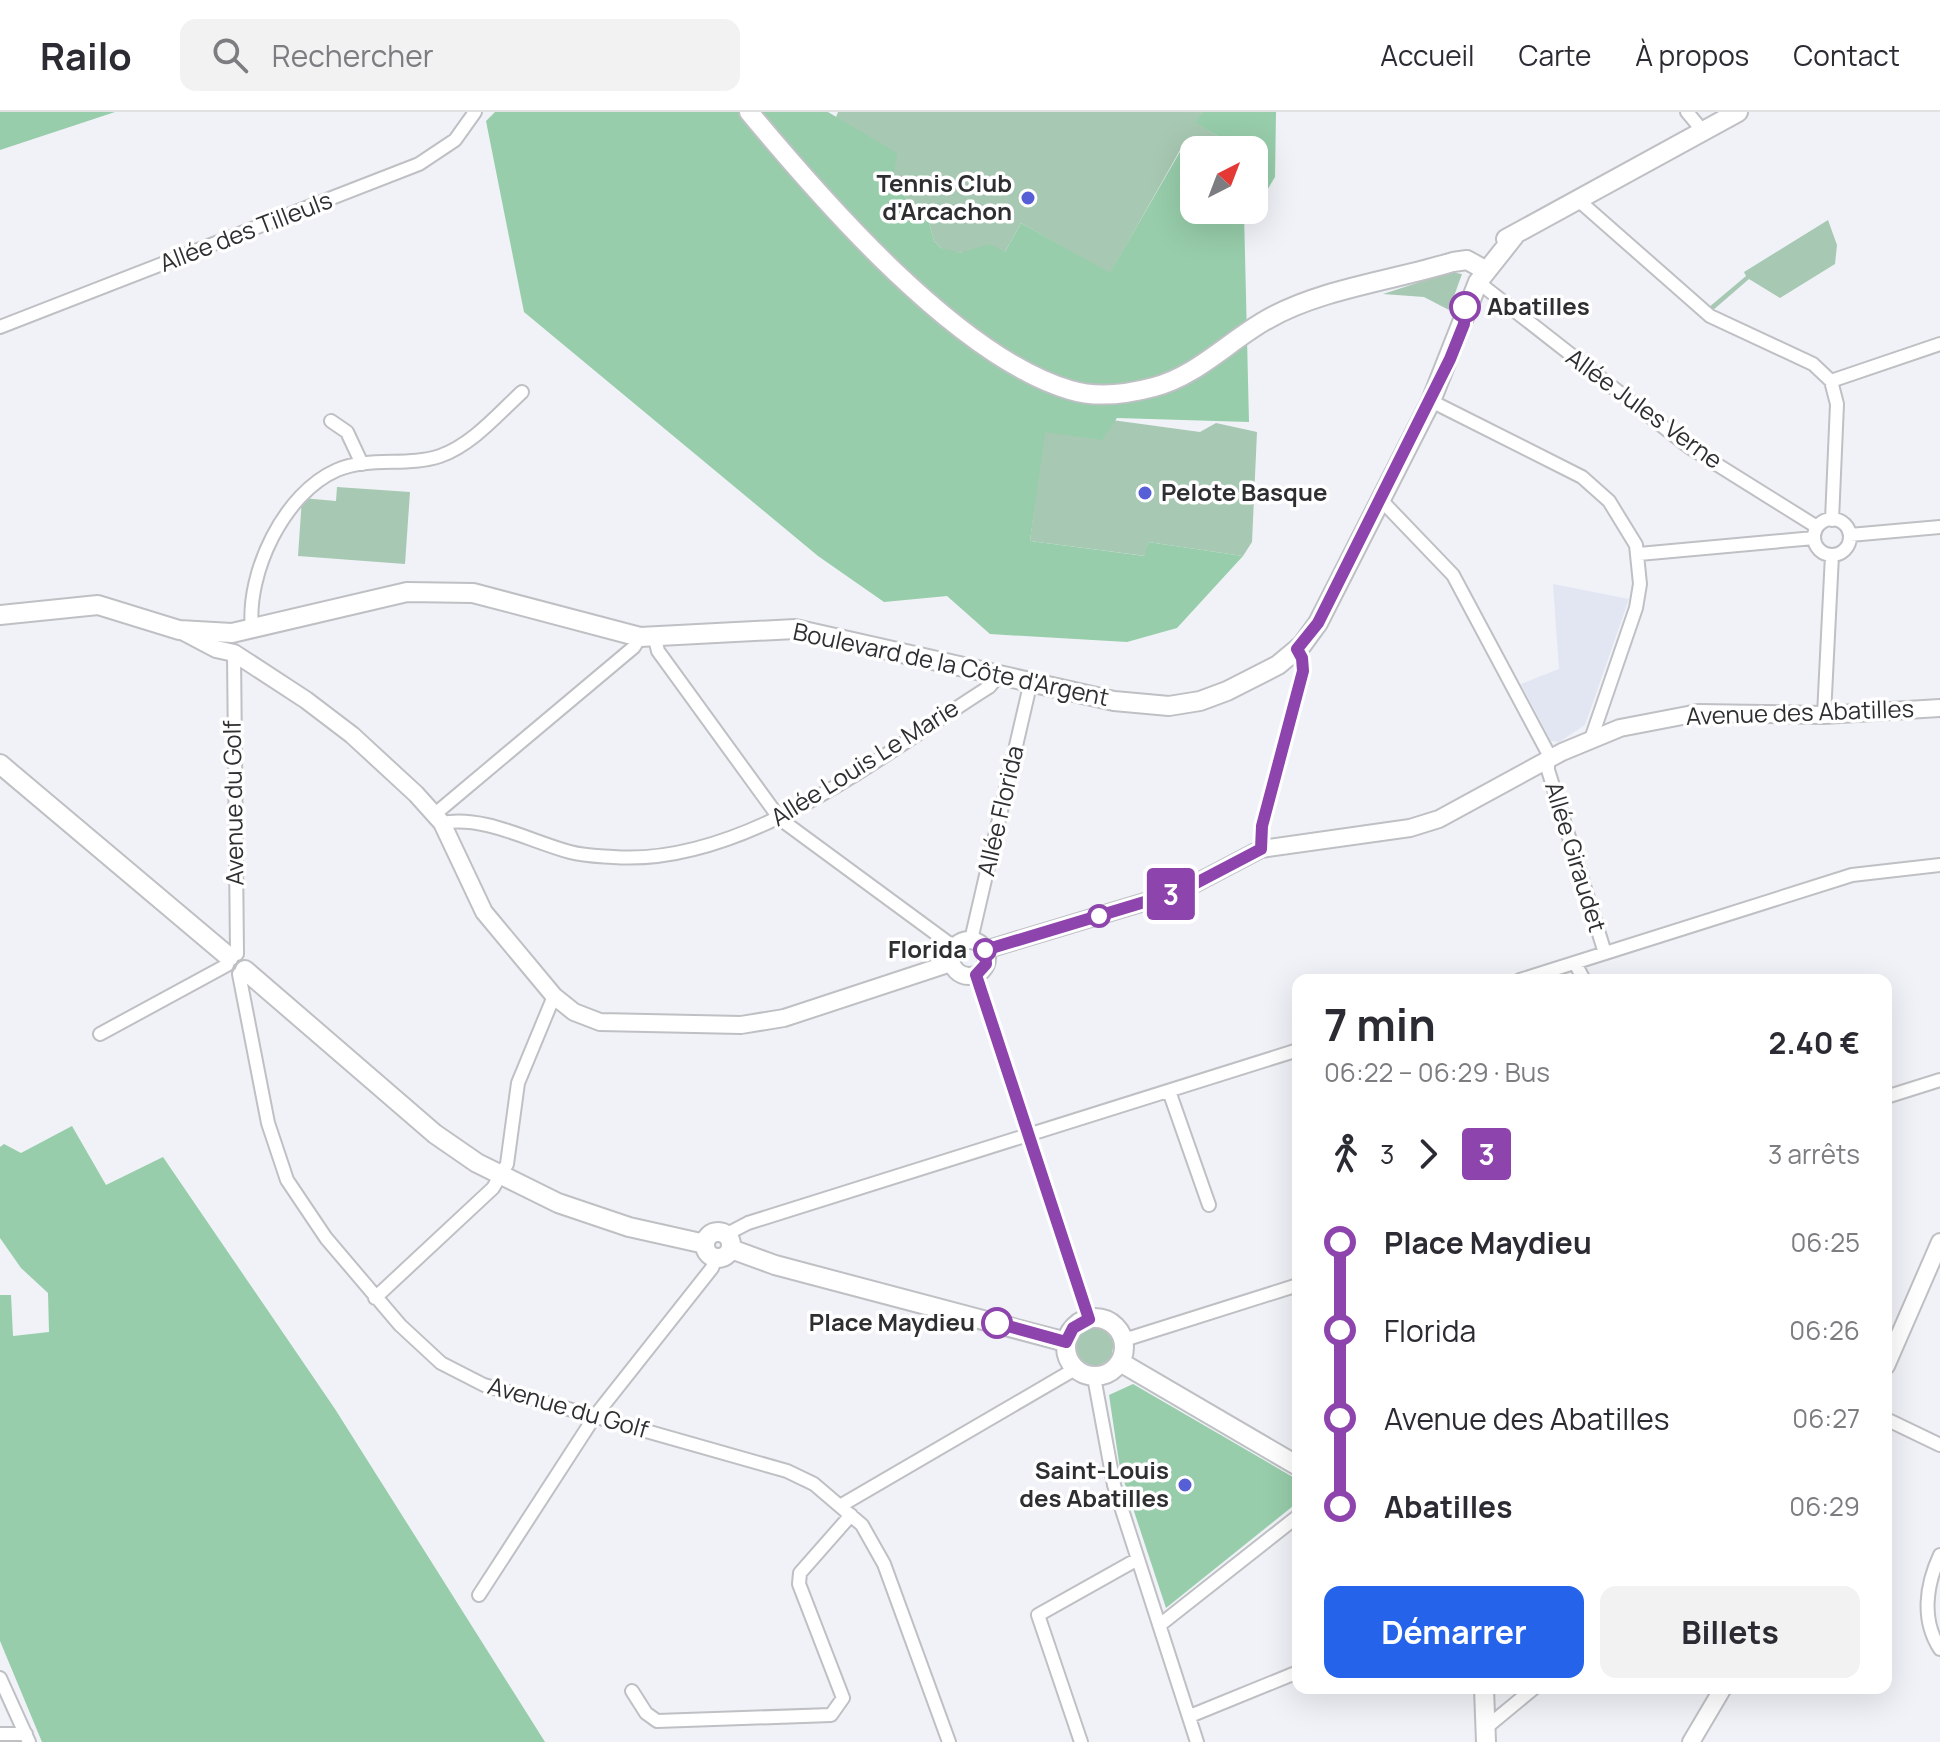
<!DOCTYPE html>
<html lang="fr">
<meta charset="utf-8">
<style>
:root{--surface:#fff;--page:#f2f2f3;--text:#2b2b33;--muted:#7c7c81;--line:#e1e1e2;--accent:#2563eb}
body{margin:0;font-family:Manrope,sans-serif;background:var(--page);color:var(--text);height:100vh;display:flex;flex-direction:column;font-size:30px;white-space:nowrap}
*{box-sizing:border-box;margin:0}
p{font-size:26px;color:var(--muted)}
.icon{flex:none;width:44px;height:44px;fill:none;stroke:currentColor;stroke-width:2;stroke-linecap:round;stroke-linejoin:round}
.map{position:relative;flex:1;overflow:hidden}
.sheet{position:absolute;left:1292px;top:862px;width:600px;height:720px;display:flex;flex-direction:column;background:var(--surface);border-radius:16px;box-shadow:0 8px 32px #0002}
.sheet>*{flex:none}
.badge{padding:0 16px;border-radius:6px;font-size:28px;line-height:52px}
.needle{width:52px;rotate:42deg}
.buttons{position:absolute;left:1180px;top:24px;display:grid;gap:16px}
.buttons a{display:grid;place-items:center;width:88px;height:88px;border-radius:16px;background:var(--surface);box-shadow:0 8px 32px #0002;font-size:40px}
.map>.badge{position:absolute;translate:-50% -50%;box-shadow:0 0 0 4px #fff}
.legs{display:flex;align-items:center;gap:12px;height:88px;padding:0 32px;font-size:26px}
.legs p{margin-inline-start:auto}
.head{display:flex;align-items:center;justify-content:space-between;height:136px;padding:0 32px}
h1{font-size:44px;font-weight:700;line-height:60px}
.primary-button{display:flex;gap:16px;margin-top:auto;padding:16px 32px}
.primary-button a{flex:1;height:92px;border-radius:16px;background:var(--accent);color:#fff;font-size:32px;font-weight:700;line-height:92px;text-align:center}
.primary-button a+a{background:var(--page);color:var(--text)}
ul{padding:0 32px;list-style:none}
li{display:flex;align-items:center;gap:28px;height:88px;font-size:30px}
li i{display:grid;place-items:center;width:12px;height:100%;margin:0 10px;background:currentColor}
li i::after{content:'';width:20px;height:20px;margin:-10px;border:6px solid;border-radius:50%;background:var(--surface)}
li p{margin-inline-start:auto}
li:first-child i{background:linear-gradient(#0000 50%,currentColor 0)}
li:last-child i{background:linear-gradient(currentColor 50%,#0000 0)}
header{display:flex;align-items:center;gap:48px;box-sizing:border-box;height:112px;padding:0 40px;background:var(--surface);border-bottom:2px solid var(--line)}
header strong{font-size:38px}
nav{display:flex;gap:44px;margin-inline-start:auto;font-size:28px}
.search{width:560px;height:72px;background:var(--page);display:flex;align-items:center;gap:20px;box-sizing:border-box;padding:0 28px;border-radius:16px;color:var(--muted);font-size:30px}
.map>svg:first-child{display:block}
.built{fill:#e1e6f2}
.green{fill:#a7c8b2}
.forest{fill:#97cdaa}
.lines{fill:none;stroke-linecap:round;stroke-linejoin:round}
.minor-casing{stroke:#bec0c4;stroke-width:16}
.tertiary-casing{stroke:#bec0c4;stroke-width:20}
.secondary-casing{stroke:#bec0c4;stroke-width:22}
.minor{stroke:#fff;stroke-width:12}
.tertiary{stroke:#fff;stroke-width:16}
.secondary{stroke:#fff;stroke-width:18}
.line-1-casing{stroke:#fff;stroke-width:18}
.line-1{stroke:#8e44ad;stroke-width:12}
.poi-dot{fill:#565fd6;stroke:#fff;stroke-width:3}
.stop-1-dot{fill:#fff;stroke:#8e44ad;stroke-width:4}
.labels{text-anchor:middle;stroke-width:7;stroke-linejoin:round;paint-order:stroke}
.poi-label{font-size:24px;font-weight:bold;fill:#2e2f31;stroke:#fff;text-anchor:end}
.street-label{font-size:24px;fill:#2e2f31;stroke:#fff}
.stop-label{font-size:24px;font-weight:bold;fill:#2e2f31;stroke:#fff;text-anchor:end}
</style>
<header>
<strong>Railo</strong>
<div class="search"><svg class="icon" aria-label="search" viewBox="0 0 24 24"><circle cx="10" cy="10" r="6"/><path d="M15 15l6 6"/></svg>Rechercher</div>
<nav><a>Accueil</a><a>Carte</a><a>À propos</a><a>Contact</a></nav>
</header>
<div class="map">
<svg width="1940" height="1630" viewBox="0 0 1940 1630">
<rect width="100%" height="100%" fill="#f0f2f7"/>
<path class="built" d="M 1553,472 L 1629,487 L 1585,613 L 1559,630 L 1551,629 L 1521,572 L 1559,557 Z"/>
<path class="green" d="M 838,0 L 1202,0 L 1197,11 L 1219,25 L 1211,38 L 1197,38 L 1184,31 L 1110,162 L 1021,111 L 1005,140 L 950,141 L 941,136 L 934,129 L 927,103 L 892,74 L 836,5 Z
M 1828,108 L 1837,133 L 1835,152 L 1780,186 L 1749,167 L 1712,199 L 1708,196 L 1746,164 L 1744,160 Z
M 1451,160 L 1462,162 L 1449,198 L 1424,185 L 1383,182 Z
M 1046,299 L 1200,320 L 1216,311 L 1257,320 L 1252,430 L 1243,444 L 1148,430 L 1146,444 L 1030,429 Z
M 337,375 L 410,380 L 405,452 L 298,444 L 302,386 L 336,389 Z
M 1093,1215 L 1104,1217 L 1114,1230 L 1111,1247 L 1096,1255 L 1081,1249 L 1075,1234 L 1078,1223 Z"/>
<path class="forest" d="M 0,0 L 115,0 L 0,38 Z
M 495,0 L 828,0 L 897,41 L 892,74 L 927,103 L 934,129 L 941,136 L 960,141 L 990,132 L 1005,140 L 1021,111 L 1110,161 L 1185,31 L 1197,38 L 1194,98 L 1251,98 L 1244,101 L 1249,310 L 1117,306 L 1102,328 L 1045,320 L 1030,429 L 1145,444 L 1148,430 L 1243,444 L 1177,516 L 1127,530 L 990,522 L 947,484 L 884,490 L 818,444 L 524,200 L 486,9 Z
M 1202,0 L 1276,0 L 1275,65 L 1257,95 L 1254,97 L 1254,38 L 1211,38 L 1219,25 L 1196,11 Z
M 72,1014 L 106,1073 L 163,1045 L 335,1297 L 545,1630 L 42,1630 L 0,1529 L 0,1183 L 11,1183 L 13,1224 L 49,1220 L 48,1181 L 21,1156 L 0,1126 L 0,1035 L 4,1032 L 21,1041 Z
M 1133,1272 L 1298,1368 L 1298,1390 L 1166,1496 L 1120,1357 L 1109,1283 Z"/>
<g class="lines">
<g class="minor-casing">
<path id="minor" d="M 1687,0 L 1702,18
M 1577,87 L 1710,204 L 1813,252 L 1831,269 L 1837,292 L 1832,408
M 1478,170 L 1689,335 L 1817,415
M 0,215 L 419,52 L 455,28 L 475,0
M 1831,269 L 1940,232
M 1431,289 L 1582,365 L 1609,389 L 1636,433 L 1640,472 L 1636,496 L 1591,627
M 331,309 L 347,320 L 362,352
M 1381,388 L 1453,463 L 1548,641 L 1548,658 L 1605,841
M1814 425a18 18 0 1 1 36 0a18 18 0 1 1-36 0Z
M 1850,423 L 1940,415
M 1639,442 L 1814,426
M 252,517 C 246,461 284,381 337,358 C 370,344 407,355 440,344 C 472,333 498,302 522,280
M 655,527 L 658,539 L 780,707 L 954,835
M 234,541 L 237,842
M 1824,603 L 1832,443
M 435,702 L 634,535 L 640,525
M 442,711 C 484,703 529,729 570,740 C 584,744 599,744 613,745 C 744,755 881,643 989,575 L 1001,561
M 1261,737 L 1262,714 L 1303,559 L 1302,546 L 1297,537
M 971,828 L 1031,569
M 1575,851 L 1584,868
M 239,862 L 268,1011 L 287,1068 L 326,1126 L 400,1213 L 441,1251 L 484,1273 L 787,1359 L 814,1372 L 862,1413 L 884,1452 L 949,1630
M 976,863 L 1089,1207
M 1520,868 L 1852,763 L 1940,753
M 100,922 L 227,853
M 1169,979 L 1209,1093
M 1886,985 L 1940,968
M 727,1122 L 748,1111 L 1298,938
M 375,1186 L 493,1076 L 507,1052 L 518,971 L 554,884
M 1124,1228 L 1298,1173
M 1094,1265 L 1114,1373 L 1197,1630
M 1886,1307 L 1940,1333
M 840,1394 L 1075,1257
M 1940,1443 C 1926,1473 1921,1508 1940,1537
M 479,1483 L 595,1304 L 712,1156 L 716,1146
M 1161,1512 L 1298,1404
M 0,1566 L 29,1630
M 632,1579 L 646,1601 L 657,1609 L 831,1603 L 843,1586 L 799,1472 L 800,1461 L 851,1403
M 1190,1604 L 1298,1560
M 1488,1614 L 1534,1576
M 0,1622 L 26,1622
M 1081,1630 L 1038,1503 L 1136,1448"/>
</g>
<g class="tertiary-casing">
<path id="tertiary" d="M 180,518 L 216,537 L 234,541 L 306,588 L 352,623 L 416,682 L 442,711 L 484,800 L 554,884 L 574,900 L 600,910 L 741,913 L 784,906 L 951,851
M951 846a18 18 0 1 1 36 0a18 18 0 1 1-36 0Z
M 985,838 L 1181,779 L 1261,737 L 1410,716 L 1439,707 L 1562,640 L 1620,616 L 1698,601 L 1824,603 L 1940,596
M 1886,1254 L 1940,1130
M 1691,1630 L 1723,1576"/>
</g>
<g class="secondary-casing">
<path id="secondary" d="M 749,0 C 823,89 958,245 1070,278 C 1096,286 1128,282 1154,275 C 1197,264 1230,228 1268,207 C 1320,177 1395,168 1453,150 L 1467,148 L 1485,158
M 1506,127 L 1738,0
M 0,503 L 98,493 L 179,518 L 232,521 L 407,480 L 473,481 L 640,525 L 795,517 L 1114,589 L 1169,594 L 1200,589 L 1227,579 L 1278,553 L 1302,533 L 1318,511 L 1431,289 L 1478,170 L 1516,122
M 0,652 L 229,845
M 245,858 L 435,1022 L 477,1051 L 558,1091 L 629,1115 L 705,1132
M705 1133a13 13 0 1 1 26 0a13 13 0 1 1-26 0Z
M 731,1137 L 775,1153 L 1066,1230
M1066 1235a29 29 0 1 1 58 0a29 29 0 1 1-58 0Z
M 1120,1250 L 1298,1354
M 1484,1576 L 1486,1630"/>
</g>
<use href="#minor" class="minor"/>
<use href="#tertiary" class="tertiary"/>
<use href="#secondary" class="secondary"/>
</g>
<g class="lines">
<g class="line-1-casing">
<path id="line-1" d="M 997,1211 L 1066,1230 L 1073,1216 L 1089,1207 L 976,863 L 986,852 L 985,838 L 1181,779 L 1261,737 L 1262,714 L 1303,559 L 1302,546 L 1297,537 L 1318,511 L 1450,247 L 1464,212 L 1465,195"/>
</g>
<use href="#line-1" class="line-1"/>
</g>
<g class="poi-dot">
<circle cx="1028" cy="86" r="8"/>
<circle cx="1145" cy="381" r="8"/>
<circle cx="1185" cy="1373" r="8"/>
</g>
<g class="stop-1-dot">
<circle cx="1465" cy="195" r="14"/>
<circle cx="1099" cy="804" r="10"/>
<circle cx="985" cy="838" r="10"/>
<circle cx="997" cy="1211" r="14"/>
</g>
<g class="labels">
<g class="poi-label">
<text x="1012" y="80">Tennis Club<tspan x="1012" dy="28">d'Arcachon</tspan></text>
<text x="1161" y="389" text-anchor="start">Pelote Basque</text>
<text x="1169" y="1367">Saint-Louis<tspan x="1169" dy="28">des Abatilles</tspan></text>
</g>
<g class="street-label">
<text transform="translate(246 120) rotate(-21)" y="8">Allée des Tilleuls</text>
<text transform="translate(1644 297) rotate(36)" y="8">Allée Jules Verne</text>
<text transform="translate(951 553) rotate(12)" y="8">Boulevard de la Côte d'Argent</text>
<text transform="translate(1800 601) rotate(-2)" y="8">Avenue des Abatilles</text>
<text transform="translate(865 651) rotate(-32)" y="8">Allée Louis Le Marie</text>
<text transform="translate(234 691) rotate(-91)" y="8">Avenue du Golf</text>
<text transform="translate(1001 699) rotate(-77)" y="8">Allée Florida</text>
<text transform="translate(1575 745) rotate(73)" y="8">Allée Giraudet</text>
<text transform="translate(568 1296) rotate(16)" y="8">Avenue du Golf</text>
</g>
<g class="stop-label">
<text x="1487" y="203" text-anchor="start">Abatilles</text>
<text x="967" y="846">Florida</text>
<text x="975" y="1219">Place Maydieu</text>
</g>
</g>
</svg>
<div class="buttons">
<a><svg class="needle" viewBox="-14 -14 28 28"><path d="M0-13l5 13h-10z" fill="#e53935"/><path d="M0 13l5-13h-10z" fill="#7c7c81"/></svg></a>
</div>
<b class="badge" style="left:1171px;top:782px;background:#8e44ad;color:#fff">3</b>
<section class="sheet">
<div class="head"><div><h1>7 min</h1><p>06:22 – 06:29 · Bus</p></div><b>2.40 €</b></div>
<div class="legs"><svg class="icon" aria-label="walk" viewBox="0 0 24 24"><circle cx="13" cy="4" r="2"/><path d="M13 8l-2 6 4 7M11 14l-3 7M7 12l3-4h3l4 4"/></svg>3<svg class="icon" aria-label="forward" viewBox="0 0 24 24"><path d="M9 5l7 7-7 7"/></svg><b class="badge" style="background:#8e44ad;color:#fff">3</b><p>3 arrêts</p></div>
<ul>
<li><i style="color:#8e44ad"></i><b>Place Maydieu</b><p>06:25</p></li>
<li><i style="color:#8e44ad"></i><span>Florida</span><p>06:26</p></li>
<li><i style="color:#8e44ad"></i><span>Avenue des Abatilles</span><p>06:27</p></li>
<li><i style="color:#8e44ad"></i><b>Abatilles</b><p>06:29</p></li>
</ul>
<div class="primary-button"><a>Démarrer</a><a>Billets</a></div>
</section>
</div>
